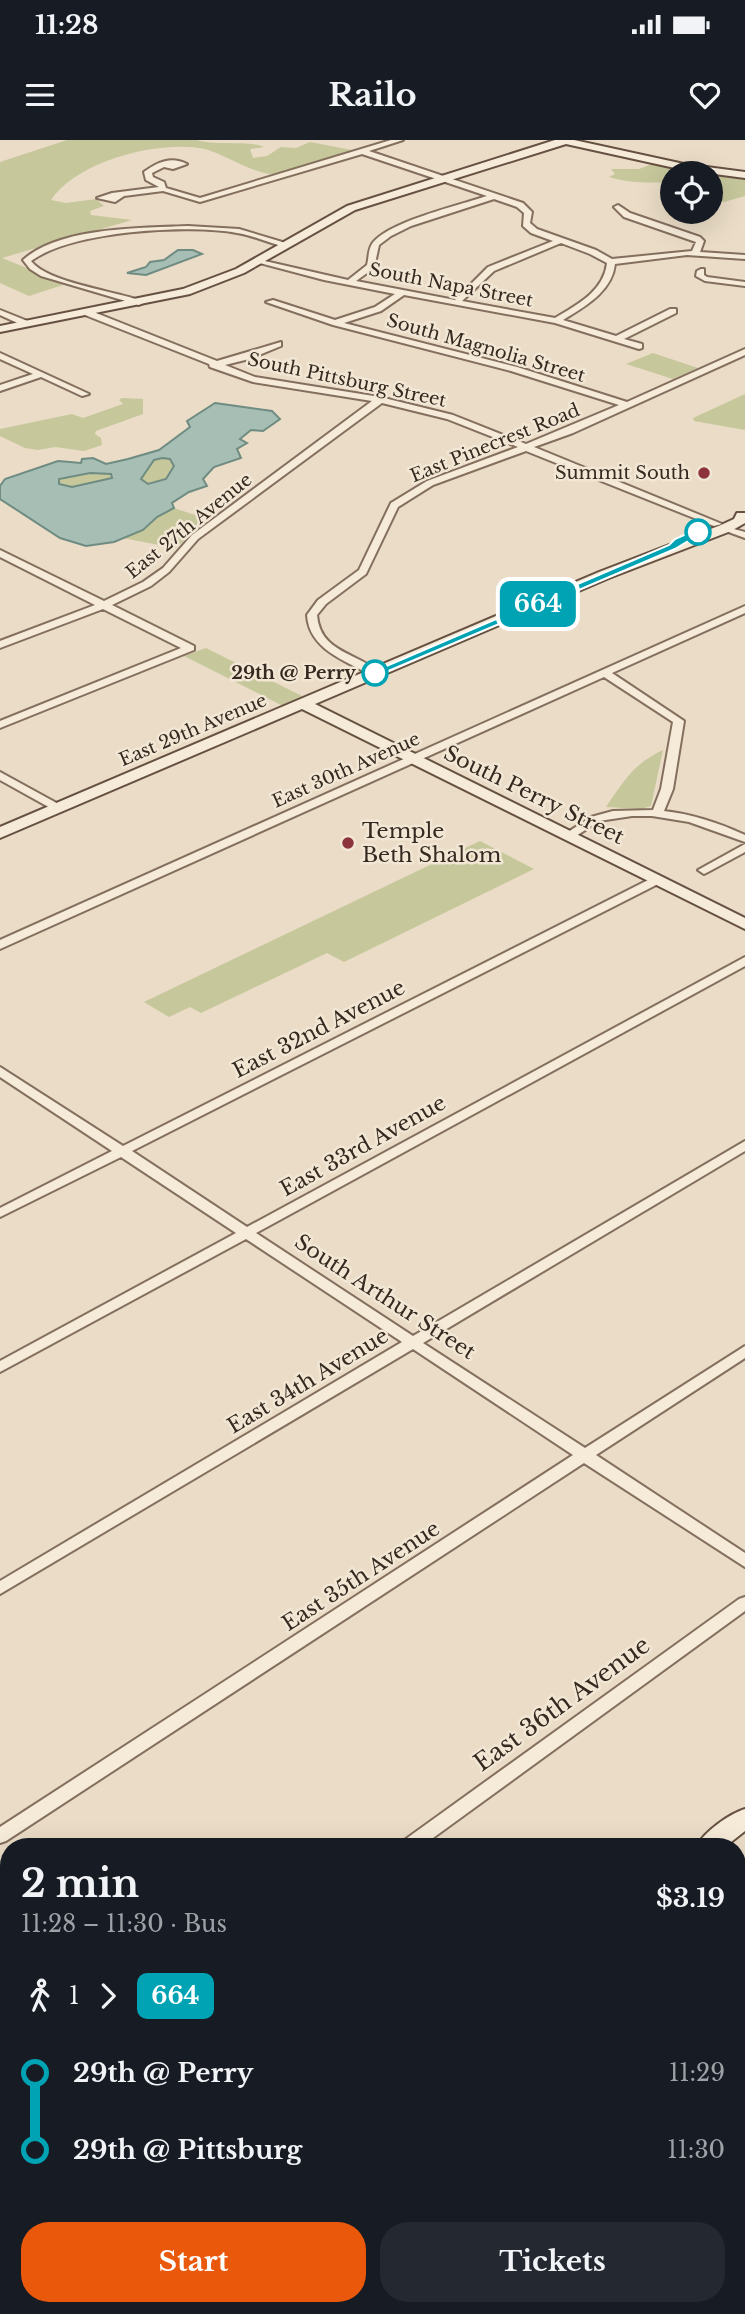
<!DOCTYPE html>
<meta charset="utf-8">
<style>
:root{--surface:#171b24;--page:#242831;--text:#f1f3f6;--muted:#9ea1a6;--accent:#ea580c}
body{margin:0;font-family:"Libre Baskerville",serif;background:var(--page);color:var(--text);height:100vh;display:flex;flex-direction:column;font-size:26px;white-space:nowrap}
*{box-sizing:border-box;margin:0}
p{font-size:23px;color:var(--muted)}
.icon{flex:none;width:38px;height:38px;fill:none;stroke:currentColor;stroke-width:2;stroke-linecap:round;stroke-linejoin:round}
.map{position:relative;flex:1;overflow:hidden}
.side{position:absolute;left:0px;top:1698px;width:746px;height:478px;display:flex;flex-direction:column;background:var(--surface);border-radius:28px 28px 0 0;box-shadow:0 7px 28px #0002}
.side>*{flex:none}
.badge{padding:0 14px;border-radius:10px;font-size:24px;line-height:46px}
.tools{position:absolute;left:660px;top:21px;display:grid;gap:14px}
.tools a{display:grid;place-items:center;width:63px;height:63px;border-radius:50%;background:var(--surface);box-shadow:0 7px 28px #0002;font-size:35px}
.map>.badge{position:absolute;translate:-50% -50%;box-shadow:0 0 0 4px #fff}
.legs{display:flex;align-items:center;gap:10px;height:77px;padding:0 21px;font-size:23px}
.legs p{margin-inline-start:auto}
.overview{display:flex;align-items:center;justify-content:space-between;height:119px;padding:0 21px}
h1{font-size:38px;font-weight:700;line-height:52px}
.cta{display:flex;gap:14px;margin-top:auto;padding:14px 21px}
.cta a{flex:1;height:80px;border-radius:28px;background:var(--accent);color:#fff;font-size:28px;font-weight:700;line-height:80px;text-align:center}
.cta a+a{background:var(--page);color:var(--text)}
ul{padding:0 21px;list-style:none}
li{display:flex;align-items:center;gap:24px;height:77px;font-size:26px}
li i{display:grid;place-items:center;width:10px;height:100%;margin:0 9px;background:currentColor}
li i::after{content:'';width:18px;height:18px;margin:-9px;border:5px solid;border-radius:50%;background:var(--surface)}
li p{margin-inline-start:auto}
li:first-child i{background:linear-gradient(#0000 50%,currentColor 0)}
li:last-child i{background:linear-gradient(currentColor 50%,#0000 0)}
.status{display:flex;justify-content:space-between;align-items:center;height:49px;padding:0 35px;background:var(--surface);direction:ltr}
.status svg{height:19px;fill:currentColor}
header{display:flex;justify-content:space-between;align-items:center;height:91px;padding:0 21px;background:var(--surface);font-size:32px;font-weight:700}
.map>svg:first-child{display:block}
.green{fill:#c6c79b}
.water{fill:#a7beb5;stroke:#6f8c82;stroke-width:2;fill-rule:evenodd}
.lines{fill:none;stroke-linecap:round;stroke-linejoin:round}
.street-casing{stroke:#846f5e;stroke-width:4}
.secondary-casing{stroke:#665041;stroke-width:4}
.street{fill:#f6ebd9;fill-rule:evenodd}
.secondary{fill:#f6ebd9;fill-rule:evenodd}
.line-1{fill:#00a3b4;stroke:#fff;stroke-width:2}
.poi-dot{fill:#8d333b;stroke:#f2e7d5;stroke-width:2.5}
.stop-1-dot{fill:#fff;stroke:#00a3b4;stroke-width:3.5}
.labels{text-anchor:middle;stroke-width:5;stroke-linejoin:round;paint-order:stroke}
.far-street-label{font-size:18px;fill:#352920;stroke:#f2e7d5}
.far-poi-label{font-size:18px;fill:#352920;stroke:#f2e7d5;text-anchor:end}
.far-stop-label{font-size:18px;font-weight:bold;fill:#352920;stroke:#f2e7d5;text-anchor:end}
.street-label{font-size:21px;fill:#352920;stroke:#f2e7d5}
.poi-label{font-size:21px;fill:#352920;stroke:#f2e7d5;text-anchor:start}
.near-street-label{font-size:24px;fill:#352920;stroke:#f2e7d5}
</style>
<div class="status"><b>11:28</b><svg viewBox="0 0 49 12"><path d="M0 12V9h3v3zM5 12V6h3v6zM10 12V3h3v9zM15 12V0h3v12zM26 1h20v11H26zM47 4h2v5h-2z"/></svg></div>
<header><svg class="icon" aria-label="menu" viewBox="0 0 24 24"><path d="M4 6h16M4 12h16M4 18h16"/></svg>Railo<svg class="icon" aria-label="heart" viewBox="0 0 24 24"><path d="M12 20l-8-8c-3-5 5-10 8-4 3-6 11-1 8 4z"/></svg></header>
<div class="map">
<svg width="745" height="2174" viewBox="0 0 745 2174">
<rect width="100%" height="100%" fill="#eadcc6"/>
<path class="green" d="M 67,0 L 196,0 C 217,6 249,0 264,7 L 250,9 L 253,18 L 267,16 L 281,7 L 296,8 L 310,2 L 357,11 C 331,18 302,31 275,34 C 257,36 224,14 205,9 C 160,0 78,20 51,60 L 66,63 L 96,59 L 104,66 L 90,71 L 91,75 L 132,80 L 2,118 L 66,144 L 29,156 L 0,143 L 0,22 Z
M 652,24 L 687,33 L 672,33 L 672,43 C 648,42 632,44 609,37 L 615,34 L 611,29 L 639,29 Z
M 711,34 L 745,39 L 745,56 L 724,62 L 711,61 Z
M 653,213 L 698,228 L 673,239 L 626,224 Z
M 745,254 L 745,290 L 694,281 L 693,278 Z
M 122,258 L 143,259 L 143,274 L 96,291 L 95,294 L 101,298 L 102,305 L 84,311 L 55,307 L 38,310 L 25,308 L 0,296 L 0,289 L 72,274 L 83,278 L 123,264 L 119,260 Z
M 162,318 L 170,319 L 174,326 L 166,339 L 148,344 L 141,339 L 154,320 Z
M 90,333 L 112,334 L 112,339 L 72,347 L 59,344 L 59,339 Z
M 174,368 L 210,380 L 175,408 L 123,398 C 142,390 156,377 174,368 Z
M 206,508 L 304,557 L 283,566 L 184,516 Z
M 663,610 L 651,666 L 641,669 L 606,667 C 624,641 633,624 663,610 Z
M 480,701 L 534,729 L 344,822 L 327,813 L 201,873 L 190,867 L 169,877 L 144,862 Z"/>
<path class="water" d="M 178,110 L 193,110 L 202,114 L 146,135 L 127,133 L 146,127 L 150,122 L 164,120 Z
M 215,263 L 272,271 L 280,279 L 263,291 L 251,290 L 240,299 L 247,303 L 237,309 L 241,318 L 214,327 L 203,339 L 207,346 L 189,352 L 172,363 L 174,368 L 157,377 L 143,390 L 114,402 L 86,406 L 60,398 L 0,359 L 0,346 L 5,339 L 58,321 L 81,323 L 82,319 L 93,318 L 106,324 L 128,319 L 159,310 L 190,287 L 187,281 ZM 162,318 L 170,319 L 174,326 L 166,339 L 148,344 L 141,339 L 154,320 ZM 90,333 L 111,334 L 112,338 L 72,347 L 59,344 L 59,339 Z"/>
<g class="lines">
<g class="street-casing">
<path id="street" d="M 391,0 L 403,0 L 369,11 L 523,63 L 532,72 L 530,83 L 537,89 L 596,110 L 612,119 L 692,111 L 696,102 L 624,77 L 614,67 L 618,65 L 630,73 L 700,97 L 704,101 L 700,112 L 745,115 L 745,119 L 687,115 L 615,124 C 612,152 584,167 563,180 L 616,196 L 670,169 L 676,169 L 676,173 L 624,199 L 642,204 L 642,208 L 639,209 L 555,183 L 404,155 L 381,171 L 344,183 L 517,227 L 627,262 L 745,209 L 745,215 L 573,293 L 534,307 L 722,384 L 714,386 L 526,311 L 433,345 L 398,367 L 366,434 L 326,464 L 317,475 C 320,513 357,512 380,533 L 375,536 L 371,535 C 344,520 309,509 307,475 L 318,460 L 359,430 L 391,363 L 427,341 L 518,307 L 447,279 L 382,263 L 198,399 L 169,432 L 151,446 L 112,465 L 194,506 L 194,510 L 0,588 L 0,581 L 181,508 L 103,469 L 0,508 L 0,501 L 95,465 L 0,417 L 0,410 L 104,461 L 143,442 L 163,428 L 192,395 L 372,261 L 253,242 L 210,227 L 209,224 L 85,175 L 85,171 L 91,171 L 217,221 L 281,202 L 281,206 L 249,219 L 225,225 L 255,237 L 380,257 L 453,275 L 526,304 L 619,265 L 511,231 L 333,185 L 266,162 L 273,160 L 335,180 L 375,167 L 395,154 L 324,140 L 252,121 L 256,119 L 348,140 L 367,125 C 369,118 368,110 372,104 C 387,82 460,65 487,56 L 362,14 L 200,62 L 163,51 L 124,56 L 115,62 L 97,58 L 112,53 L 159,47 L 146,40 L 144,32 C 158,22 171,16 187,24 L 173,29 L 164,27 L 152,33 L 153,37 L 164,42 L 166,48 L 200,58 ZM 494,59 L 517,67 L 524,73 L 523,86 L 531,93 L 553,101 L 488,127 L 455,160 L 356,141 L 374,128 L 379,105 L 391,96 L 411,86 ZM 561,103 L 590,114 L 607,123 C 604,151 577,165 555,178 L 462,161 L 494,131 Z
M 188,86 L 239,89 L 289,104 L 285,106 L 278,105 C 264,101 251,95 237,93 C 187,84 72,91 31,121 C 48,143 115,151 142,161 L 143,163 L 139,165 L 41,136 L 30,129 L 23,120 C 59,87 141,88 188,86 Z
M 701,129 L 704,129 L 704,135 L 707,137 L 745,142 L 745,146 L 705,141 L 696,136 L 697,131 Z
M 0,170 L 30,182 L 31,184 L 24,186 L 0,175 Z
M 0,213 L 89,254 L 82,256 L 41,237 L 0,251 L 0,245 L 33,234 L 0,219 Z
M 723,386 L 745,392 L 745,398 L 723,390 Z
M 745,466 L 745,473 L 612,533 L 684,581 L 673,649 L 664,671 C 692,674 719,683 745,695 L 745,702 L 689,682 L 652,676 L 632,676 L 599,681 L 573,698 L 565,698 L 565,694 L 591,677 L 613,671 L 653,670 L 661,649 L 673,582 L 604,537 L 0,809 L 0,800 Z
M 0,632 L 62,666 L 64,668 L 58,671 L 54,670 L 0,640 Z
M 745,704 L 745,712 L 708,732 L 704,734 L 698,730 Z
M 656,736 L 662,740 L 660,743 L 132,1011 L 247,1087 L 745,817 L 745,826 L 256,1093 L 413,1196 L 745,1001 L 745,1011 L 423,1203 L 585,1308 L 745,1206 L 745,1218 L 596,1315 L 745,1413 L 745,1427 L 584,1323 L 6,1701 L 0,1703 L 0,1687 L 573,1315 L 413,1209 L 0,1454 L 0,1441 L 402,1202 L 246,1099 L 0,1232 L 0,1221 L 236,1093 L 121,1017 L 0,1077 L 0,1068 L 112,1011 L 0,937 L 0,927 L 123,1006 Z
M 745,1457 L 745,1471 L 422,1706 L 400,1706 L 403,1701 L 739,1459 Z
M 737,1919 L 745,1922 L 745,1942 L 737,1938 Z
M 745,1981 L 745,2001 L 737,2004 L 737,1984 Z
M 9,1987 L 9,2007 L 0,2010 L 0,1991 Z
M 201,2166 L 225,2166 L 228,2174 L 205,2174 Z
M 526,2166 L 550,2166 L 546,2174 L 522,2174 Z"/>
</g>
<g class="secondary-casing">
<path id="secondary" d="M 555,0 L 574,0 L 684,24 L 745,32 L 745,38 L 684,30 L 566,4 L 355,70 L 244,133 L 190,154 L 0,192 L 0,186 L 183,149 L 236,129 L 347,66 Z
M 737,373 L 745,373 L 745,383 L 731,391 L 609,438 L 315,564 L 745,778 L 745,789 L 302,569 L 0,698 L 0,687 L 599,432 L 721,385 L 734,379 Z
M 745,1669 L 745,1691 L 726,1706 L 697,1706 C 704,1692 729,1674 745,1669 Z
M 92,2166 L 127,2166 L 124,2174 L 89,2174 Z"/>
</g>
<use href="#street" class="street"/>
<use href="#secondary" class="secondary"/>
</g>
<path class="line-1" d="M 695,390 L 703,392 L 675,409 L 379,535 L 370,533 L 669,405 L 675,399 Z"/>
<g class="poi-dot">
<circle cx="704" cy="333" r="7"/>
<circle cx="348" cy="703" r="7"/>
</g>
<g class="stop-1-dot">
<circle cx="698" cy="392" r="12"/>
<circle cx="375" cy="533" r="12"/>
</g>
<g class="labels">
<g class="far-street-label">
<text transform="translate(451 145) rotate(11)" y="6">South Napa Street</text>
<text transform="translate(486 208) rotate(16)" y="6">South Magnolia Street</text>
<text transform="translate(347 240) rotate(12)" y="6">South Pittsburg Street</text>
<text transform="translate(495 303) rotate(-22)" y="6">East Pinecrest Road</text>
<text transform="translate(189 386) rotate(-39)" y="6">East 27th Avenue</text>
<text transform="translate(193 590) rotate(-23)" y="6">East 29th Avenue</text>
<text transform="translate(346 630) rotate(-24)" y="6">East 30th Avenue</text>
</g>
<g class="far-poi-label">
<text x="690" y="339">Summit South</text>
</g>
<g class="far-stop-label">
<text x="356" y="539">29th @ Perry</text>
</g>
<g class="street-label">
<text transform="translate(534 655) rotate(26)" y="7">South Perry Street</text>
<text transform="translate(319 889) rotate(-27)" y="7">East 32nd Avenue</text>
<text transform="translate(363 1006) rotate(-29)" y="7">East 33rd Avenue</text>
<text transform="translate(385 1157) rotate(33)" y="7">South Arthur Street</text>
<text transform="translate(308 1241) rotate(-31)" y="7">East 34th Avenue</text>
<text transform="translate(361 1436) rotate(-33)" y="7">East 35th Avenue</text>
</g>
<g class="poi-label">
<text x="362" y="698">Temple<tspan x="362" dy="24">Beth Shalom</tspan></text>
</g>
<g class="near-street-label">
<text transform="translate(562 1564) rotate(-36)" y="8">East 36th Avenue</text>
</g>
</g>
</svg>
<div class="tools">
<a><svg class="icon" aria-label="locate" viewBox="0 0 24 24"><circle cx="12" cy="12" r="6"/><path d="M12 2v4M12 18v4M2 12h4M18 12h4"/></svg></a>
</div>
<b class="badge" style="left:538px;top:464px;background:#00a3b4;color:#fff">664</b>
<section class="side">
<div class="overview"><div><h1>2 min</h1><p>11:28 – 11:30 · Bus</p></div><b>$3.19</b></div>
<div class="legs"><svg class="icon" aria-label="walk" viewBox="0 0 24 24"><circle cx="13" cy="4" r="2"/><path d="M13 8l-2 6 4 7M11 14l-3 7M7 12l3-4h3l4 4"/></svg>1<svg class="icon" aria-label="forward" viewBox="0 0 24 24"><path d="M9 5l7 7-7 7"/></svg><b class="badge" style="background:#00a3b4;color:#fff">664</b></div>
<ul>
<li><i style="color:#00a3b4"></i><b>29th @ Perry</b><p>11:29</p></li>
<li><i style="color:#00a3b4"></i><b>29th @ Pittsburg</b><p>11:30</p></li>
</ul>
<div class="cta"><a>Start</a><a>Tickets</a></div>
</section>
</div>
